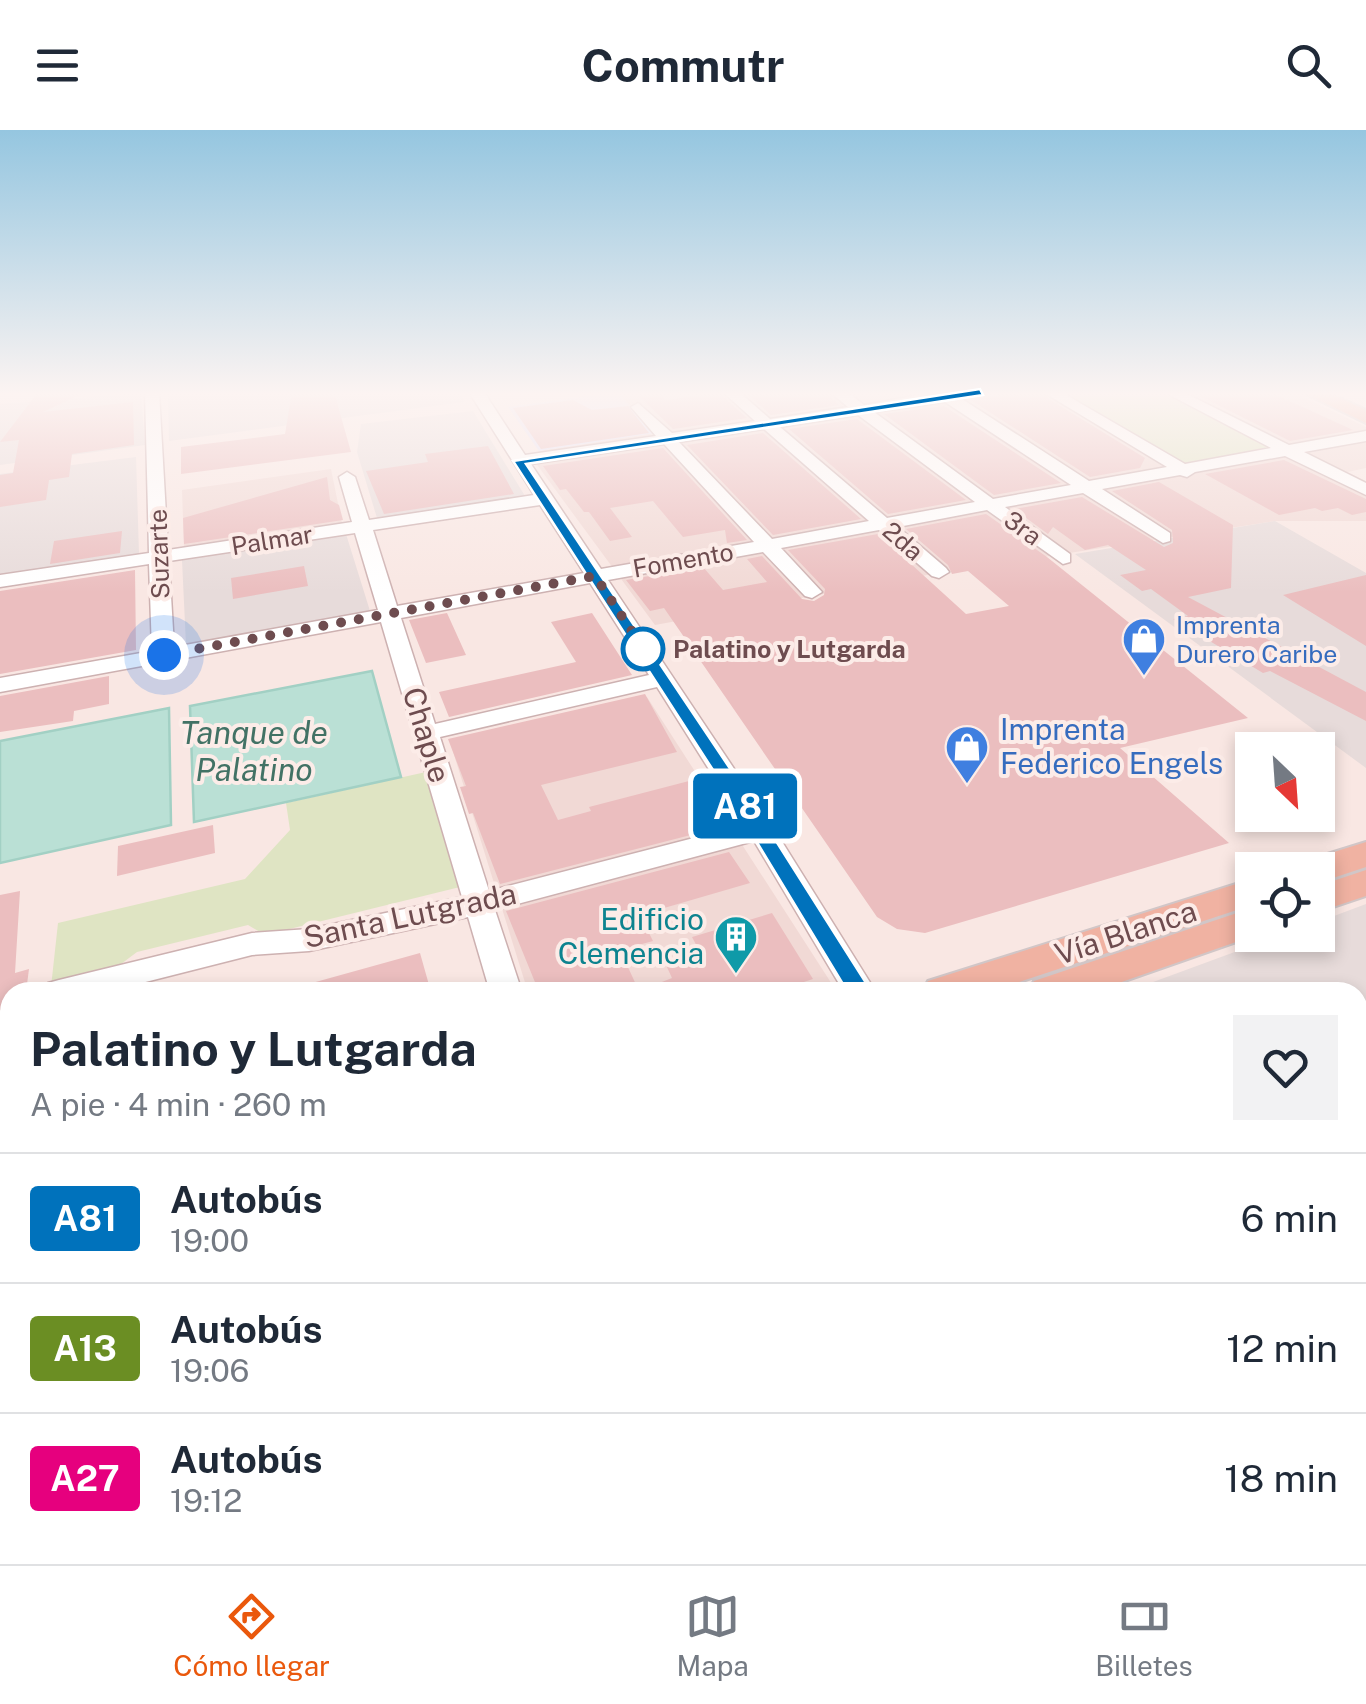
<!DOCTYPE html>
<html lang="es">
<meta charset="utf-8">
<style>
:root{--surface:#fff;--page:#f2f2f3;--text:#1f2937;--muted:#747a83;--line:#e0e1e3;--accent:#ea580c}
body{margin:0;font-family:"Public Sans",sans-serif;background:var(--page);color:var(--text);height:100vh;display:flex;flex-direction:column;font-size:38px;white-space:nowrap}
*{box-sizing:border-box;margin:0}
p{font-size:32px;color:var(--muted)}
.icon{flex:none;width:55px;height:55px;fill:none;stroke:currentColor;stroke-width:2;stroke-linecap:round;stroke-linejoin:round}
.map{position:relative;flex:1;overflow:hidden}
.sheet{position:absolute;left:0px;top:852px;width:1368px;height:582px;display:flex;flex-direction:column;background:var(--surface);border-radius:30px 30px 0 0;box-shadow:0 5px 15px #0003}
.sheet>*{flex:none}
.badge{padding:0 20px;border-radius:8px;font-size:35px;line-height:65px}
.needle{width:65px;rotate:155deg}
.tools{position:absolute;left:1235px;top:602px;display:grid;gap:20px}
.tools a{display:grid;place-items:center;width:100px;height:100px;border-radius:0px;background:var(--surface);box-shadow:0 5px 15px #0003;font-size:50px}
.you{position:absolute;width:50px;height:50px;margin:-25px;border:8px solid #fff;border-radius:50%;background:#1a73e8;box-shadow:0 0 0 15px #1a73e833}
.map>.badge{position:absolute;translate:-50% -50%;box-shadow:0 0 0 5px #fff}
.round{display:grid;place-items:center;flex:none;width:105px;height:105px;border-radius:0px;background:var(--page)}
.summary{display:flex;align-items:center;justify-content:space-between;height:170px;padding:0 30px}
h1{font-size:48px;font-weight:700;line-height:75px}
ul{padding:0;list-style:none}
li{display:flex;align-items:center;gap:30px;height:130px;padding:0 30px;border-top:2px solid var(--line)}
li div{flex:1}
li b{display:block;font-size:38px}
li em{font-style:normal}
li .badge{min-width:110px;font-weight:700;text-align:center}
header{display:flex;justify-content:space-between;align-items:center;height:130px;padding:0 30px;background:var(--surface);font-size:45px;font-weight:700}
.dock{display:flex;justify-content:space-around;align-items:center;height:140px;border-top:2px solid var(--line);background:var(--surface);font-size:28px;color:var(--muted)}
.dock a{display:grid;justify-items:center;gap:5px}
.dock .selected{color:var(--accent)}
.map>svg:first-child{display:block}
.residential{fill:#f1d9d5}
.industrial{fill:#e7dbda}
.education{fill:#e4e0f5}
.green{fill:#dfe4c3}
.water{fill:#bae0d5;stroke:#a2d0c4;stroke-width:2.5}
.building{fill:#ebbebf}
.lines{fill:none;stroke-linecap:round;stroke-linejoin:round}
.minor-casing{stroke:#cdb1b1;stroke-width:3}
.major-casing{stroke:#d1c6c7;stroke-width:4}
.minor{fill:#fff;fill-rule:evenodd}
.major{fill:#f0b2a2;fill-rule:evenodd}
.line{fill:#0072bc;stroke:#fff;stroke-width:2.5}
.walk{stroke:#6e4c4f;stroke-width:10;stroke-dasharray:0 18}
.stop-dot{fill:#fff;stroke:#0072bc;stroke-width:5}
.labels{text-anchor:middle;stroke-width:8;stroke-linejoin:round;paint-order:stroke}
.far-street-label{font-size:25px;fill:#6e4c4f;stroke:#fcece8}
.far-shop-label{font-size:25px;fill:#366cbe;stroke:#fcece8;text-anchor:start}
.far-stop-label{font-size:25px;font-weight:bold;fill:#6e4c4f;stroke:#fcece8;text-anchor:start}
.shop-label{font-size:30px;fill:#366cbe;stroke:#fcece8;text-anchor:start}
.street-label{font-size:30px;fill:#6e4c4f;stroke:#fcece8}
.culture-label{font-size:30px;fill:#0d838f;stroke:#fcece8;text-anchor:end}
.water-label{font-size:32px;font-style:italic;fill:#427265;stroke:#fcece8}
</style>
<header><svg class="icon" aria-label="menu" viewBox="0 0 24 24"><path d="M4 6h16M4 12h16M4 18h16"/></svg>Commutr<svg class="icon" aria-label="search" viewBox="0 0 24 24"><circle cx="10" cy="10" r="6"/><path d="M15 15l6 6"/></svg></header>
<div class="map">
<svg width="1366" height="1434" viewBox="0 0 1366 1434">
<rect width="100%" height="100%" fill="#f9e7e3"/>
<path class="residential" d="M 617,262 L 1292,262 L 1366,297 L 1366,338 L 1343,343 L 1366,356 L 1366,391 L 1275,391 L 927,445 L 655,495 L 535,332 L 539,321 L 654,303 Z
M 331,339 L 342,393 L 184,418 L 182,360 Z
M 647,567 L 837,862 L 528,862 L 450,612 Z
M 10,1315 L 10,1425 L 1192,1425 L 1198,1434 L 0,1434 L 0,1318 Z"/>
<path class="industrial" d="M 168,262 L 459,262 L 464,272 L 169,311 Z
M 141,263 L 145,315 L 0,335 L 0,274 Z
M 473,281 L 525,366 L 377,388 L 357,322 L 361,294 Z
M 136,327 L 139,424 L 0,447 L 0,344 Z
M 1275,391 L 1366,443 L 1366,638 L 1075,424 Z
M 346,404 L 370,481 L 186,515 L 182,430 Z
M 1366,774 L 1366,1434 L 1289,1434 L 1283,1425 L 1358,1425 L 1358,862 L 1126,862 L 1281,805 L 1318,805 L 1318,792 Z"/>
<path class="education" d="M 617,262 L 655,303 L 539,321 L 508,277 Z"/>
<path class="green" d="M 1055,262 L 1162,262 L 1274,319 L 1183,336 Z
M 426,642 L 460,757 L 265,805 L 248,795 L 137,822 L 109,843 L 51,857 L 58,793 L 245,749 L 290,700 L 286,673 Z"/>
<path class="water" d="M 372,541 L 401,647 L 194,692 L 190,576 Z
M 169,578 L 171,695 L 0,733 L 0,611 Z"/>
<path class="building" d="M 38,262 L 86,262 L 43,282 L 133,272 L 134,315 L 72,324 L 69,347 L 49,350 L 46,370 L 0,377 L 0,345 L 13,343 L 19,310 L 0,312 Z
M 292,262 L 334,262 L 351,322 L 181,344 L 181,317 L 285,304 Z
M 745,262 L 826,262 L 839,275 L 771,285 Z
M 1017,262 L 1039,263 L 1145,328 L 1140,338 L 1090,347 L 971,270 Z
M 1192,262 L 1270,262 L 1353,300 L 1290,311 Z
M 659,263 L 666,270 L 719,263 L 747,288 L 673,299 L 639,266 Z
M 573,270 L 592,280 L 628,276 L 649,303 L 541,319 L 513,278 Z
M 944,276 L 1061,353 L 994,365 L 884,284 Z
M 857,289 L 966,370 L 888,384 L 789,299 Z
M 763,303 L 861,389 L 773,405 L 687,315 Z
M 488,316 L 514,364 L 384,384 L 366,341 L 428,332 L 425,324 Z
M 663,318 L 747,410 L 727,413 L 725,400 L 683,407 L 653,371 L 610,378 L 632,407 L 610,411 L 589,382 L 584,382 L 566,359 L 560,360 L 543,336 Z
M 1284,330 L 1366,369 L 1366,382 L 1352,385 L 1338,378 L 1322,381 L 1315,378 L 1279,385 L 1205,344 Z
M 327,347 L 330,370 L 339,375 L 343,390 L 184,414 L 183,388 Z
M 1159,352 L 1233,395 L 1231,458 L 1188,467 L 1366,562 L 1366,591 L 1270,541 L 1263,543 L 1173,489 L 1188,486 L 1151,459 L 1142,461 L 1120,445 L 1146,440 L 1108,415 L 1085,420 L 1053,397 L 1048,404 L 1014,379 L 1082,367 L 1164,417 L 1173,413 L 1172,400 L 1112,361 Z
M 986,384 L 1047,427 L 1248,588 L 1120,618 L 1229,713 L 925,803 L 897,799 L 877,787 L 664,478 L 650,481 L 626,450 L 703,437 L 723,460 L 767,452 L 747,429 L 762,426 L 802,469 L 814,471 L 824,465 L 825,459 L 788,420 L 878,404 L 966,484 L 1009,476 L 968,441 L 952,444 L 948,435 L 906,399 Z
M 122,401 L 120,423 L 50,434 L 54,411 Z
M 304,436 L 308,456 L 233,469 L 231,448 Z
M 135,440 L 136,520 L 0,544 L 0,461 Z
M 1366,445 L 1366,516 L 1283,465 Z
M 447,483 L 466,525 L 426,533 L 409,490 Z
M 592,483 L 632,545 L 449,587 L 439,562 L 576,532 L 551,492 Z
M 109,546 L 109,574 L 74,581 L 73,591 L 0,602 L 0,566 Z
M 645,564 L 677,622 L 541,655 L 558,690 L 591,681 L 589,677 L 689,651 L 717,694 L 712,695 L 714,699 L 500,754 L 473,683 L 469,684 L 460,657 L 466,656 L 448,609 Z
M 213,695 L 215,723 L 117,746 L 118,716 Z
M 729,722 L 750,753 L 640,785 L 653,811 L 620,820 L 639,861 L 672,848 L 666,835 L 701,824 L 692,807 L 772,783 L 813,849 L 773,862 L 539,862 L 506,781 Z
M 20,761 L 15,843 L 29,839 L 26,862 L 10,862 L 10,880 L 0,880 L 0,765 Z
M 420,823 L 431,862 L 294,862 L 294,858 Z"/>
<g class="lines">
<g class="minor-casing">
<path id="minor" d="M 145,262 L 159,262 L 168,420 L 352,392 L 339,347 L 347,342 L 355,347 L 369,390 L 534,365 L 469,262 L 484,262 L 525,325 L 656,306 L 631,277 L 638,273 L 672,303 L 755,291 L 723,262 L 739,262 L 770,289 L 848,277 L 830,262 L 847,262 L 864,275 L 935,262 L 987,262 L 962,269 L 1089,351 L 1167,337 L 1043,262 L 1061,262 L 1185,334 L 1271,318 L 1164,262 L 1183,262 L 1289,315 L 1366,301 L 1366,311 L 1304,322 L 1366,353 L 1366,365 L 1285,326 L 1195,342 L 1187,347 L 1180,345 L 1102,359 L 1170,403 L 1170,411 L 1163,413 L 1083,363 L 1005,377 L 1070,424 L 1070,432 L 1063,434 L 987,380 L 898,397 L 946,438 L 949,442 L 939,448 L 932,446 L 879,400 L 781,418 L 822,462 L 812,468 L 805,466 L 763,422 L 608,450 L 771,694 L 876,862 L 844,862 L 754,711 L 495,780 L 522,862 L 490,862 L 468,787 L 309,821 L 252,825 L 106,862 L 43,862 L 48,853 L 59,850 L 252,803 L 309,799 L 462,767 L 381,492 L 0,562 L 0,548 L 152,521 L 149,434 L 0,457 L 0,445 L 149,423 ZM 945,272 L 1071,355 L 993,369 L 874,282 ZM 858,285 L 975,372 L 887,388 L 780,297 ZM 764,299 L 869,391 L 772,409 L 679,312 ZM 664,314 L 754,412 L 601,439 L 531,334 ZM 540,375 L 584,443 L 397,476 L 373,400 ZM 355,403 L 378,480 L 174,517 L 169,431 ZM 590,453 L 649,545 L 435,594 L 401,488 ZM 657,557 L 744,695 L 489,761 L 440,607 Z
M 10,884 L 10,910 L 0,913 L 0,887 Z
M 123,1425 L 171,1425 L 172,1434 L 124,1434 Z
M 661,1425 L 709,1425 L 712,1434 L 664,1434 Z
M 810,1425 L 873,1425 L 869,1434 L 806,1434 Z
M 1198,1425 L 1247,1425 L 1251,1434 L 1202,1434 Z"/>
</g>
<g class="major-casing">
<path id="major" d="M 1302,262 L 1327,262 L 1366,280 L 1366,293 Z
M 1366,712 L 1366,737 L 1318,753 L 1318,740 L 1300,740 L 1305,731 Z
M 1366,740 L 1366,766 L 1318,782 L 1318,756 Z
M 1252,749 L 1252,775 L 989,862 L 922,862 L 928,851 Z
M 1252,778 L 1252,805 L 1256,805 L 1093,862 L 1028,862 L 1034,851 Z
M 10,1151 L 10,1248 L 0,1251 L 0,1154 Z"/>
</g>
<use href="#minor" class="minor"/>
<use href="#major" class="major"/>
</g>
<linearGradient id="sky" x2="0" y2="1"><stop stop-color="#95c6e0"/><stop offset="0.57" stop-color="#fcf4f2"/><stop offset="1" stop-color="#fcf4f2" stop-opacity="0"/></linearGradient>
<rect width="1366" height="463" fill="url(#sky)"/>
<path class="line" d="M 980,259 L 983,265 L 526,334 L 731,640 L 868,856 L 871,862 L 860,871 L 852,869 L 713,640 L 513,331 Z"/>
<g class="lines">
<path class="walk" d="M 164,525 L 595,446 L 647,524 L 643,519"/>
</g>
<defs>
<g id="shop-pin" transform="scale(2.25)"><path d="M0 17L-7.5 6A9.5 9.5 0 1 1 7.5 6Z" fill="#3f7fe0" stroke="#fcece8"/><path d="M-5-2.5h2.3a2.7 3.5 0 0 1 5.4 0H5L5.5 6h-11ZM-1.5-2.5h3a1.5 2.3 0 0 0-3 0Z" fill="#fff"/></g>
<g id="building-pin" transform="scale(2.25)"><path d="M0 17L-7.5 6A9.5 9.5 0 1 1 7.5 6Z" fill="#0f9aa8" stroke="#fcece8"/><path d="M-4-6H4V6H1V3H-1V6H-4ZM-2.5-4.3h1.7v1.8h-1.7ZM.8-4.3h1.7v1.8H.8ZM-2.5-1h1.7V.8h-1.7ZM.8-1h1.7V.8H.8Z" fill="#fff"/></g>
</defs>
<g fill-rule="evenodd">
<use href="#shop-pin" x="1144" y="509"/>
<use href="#shop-pin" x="967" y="617"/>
<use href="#building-pin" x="736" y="807"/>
</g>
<circle class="stop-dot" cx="643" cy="519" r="20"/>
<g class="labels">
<g class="far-street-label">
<text transform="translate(1023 398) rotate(36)" y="9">3ra</text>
<text transform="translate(272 410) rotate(-9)" y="9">Palmar</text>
<text transform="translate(903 411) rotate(41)" y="9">2da</text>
<text transform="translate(159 424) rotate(-92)" y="9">Suzarte</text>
<text transform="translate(683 430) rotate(-10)" y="9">Fomento</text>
</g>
<g class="far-shop-label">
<text x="1176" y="504">Imprenta<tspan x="1176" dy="29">Durero Caribe</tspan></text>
</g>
<g class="far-stop-label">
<text x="673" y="528">Palatino y Lutgarda</text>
</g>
<g class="shop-label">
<text x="1000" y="610">Imprenta<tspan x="1000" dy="34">Federico Engels</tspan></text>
</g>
<g class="street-label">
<text transform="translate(426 605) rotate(73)" y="10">Chaple</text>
<text transform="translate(410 786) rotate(-12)" y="10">Santa Lutgrada</text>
<text transform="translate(1126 803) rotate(-18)" y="10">Vía Blanca</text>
</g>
<g class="culture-label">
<text x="704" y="800">Edificio<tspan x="704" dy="34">Clemencia</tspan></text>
</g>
<g class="water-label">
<text x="254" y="614">Tanque de<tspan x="254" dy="37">Palatino</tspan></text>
</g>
</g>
</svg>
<div class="tools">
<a><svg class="needle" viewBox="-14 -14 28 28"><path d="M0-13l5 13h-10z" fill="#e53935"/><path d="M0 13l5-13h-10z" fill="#747a83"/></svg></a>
<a><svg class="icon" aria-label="locate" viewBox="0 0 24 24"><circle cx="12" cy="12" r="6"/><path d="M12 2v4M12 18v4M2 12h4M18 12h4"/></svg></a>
</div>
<div class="you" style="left:164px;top:525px"></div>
<b class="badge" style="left:745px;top:676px;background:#0072bc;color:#fff">A81</b>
<section class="sheet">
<div class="summary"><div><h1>Palatino y Lutgarda</h1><p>A pie · 4 min · 260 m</p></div><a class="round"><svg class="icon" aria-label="heart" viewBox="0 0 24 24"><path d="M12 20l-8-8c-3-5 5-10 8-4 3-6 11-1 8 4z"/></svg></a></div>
<ul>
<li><span class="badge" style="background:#0072bc;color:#fff">A81</span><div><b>Autobús</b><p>19:00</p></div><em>6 min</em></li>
<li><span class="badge" style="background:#6b8e23;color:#fff">A13</span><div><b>Autobús</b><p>19:06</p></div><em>12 min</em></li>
<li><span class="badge" style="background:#e6007e;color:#fff">A27</span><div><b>Autobús</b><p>19:12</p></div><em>18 min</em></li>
</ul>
</section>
</div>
<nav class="dock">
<a class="selected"><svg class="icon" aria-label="directions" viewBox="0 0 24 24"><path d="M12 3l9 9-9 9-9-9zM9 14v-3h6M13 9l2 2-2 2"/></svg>Cómo llegar</a>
<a><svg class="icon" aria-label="map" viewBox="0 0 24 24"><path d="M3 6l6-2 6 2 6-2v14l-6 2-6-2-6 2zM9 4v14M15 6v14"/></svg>Mapa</a>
<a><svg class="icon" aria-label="tickets" viewBox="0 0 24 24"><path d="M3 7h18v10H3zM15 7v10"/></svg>Billetes</a>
</nav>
